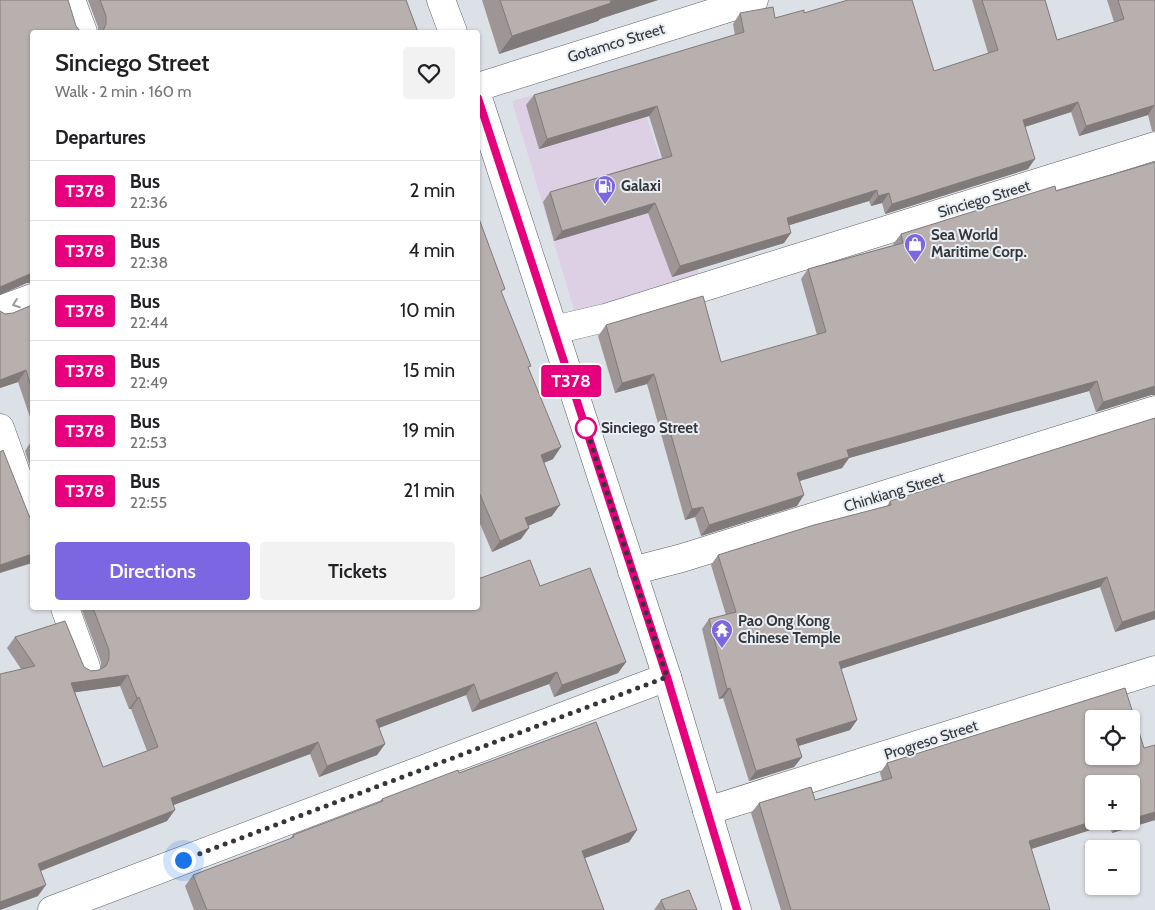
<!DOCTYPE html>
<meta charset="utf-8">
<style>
:root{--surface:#fff;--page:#f2f2f2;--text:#202124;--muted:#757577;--line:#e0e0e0;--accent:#7c66e2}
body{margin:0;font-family:Cabin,sans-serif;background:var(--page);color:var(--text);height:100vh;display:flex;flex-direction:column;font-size:19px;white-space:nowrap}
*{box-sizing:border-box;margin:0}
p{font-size:16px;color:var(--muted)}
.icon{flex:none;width:28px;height:28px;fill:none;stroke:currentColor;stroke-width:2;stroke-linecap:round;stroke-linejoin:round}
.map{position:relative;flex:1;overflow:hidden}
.details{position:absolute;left:30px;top:30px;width:450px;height:580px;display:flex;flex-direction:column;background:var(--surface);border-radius:5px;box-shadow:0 1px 4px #0004}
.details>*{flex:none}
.badge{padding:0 10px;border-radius:4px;font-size:18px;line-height:32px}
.tools{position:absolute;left:1085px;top:710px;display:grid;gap:10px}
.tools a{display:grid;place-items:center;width:55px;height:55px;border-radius:5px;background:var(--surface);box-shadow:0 1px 4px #0004;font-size:25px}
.you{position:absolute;width:25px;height:25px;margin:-12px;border:4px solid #fff;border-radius:50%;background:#1a73e8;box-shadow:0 0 0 8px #1a73e833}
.map>.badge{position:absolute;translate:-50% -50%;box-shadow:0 0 0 2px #fff}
h2{padding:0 25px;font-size:19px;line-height:45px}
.round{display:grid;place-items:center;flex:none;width:52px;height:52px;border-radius:5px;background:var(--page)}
.summary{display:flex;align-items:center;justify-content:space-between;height:85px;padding:0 25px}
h1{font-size:24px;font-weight:600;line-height:38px}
.primary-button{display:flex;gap:10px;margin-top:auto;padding:10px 25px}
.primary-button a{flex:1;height:58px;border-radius:5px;background:var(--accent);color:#fff;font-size:20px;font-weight:600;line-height:58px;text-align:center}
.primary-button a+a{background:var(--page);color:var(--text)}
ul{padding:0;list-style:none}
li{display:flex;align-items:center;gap:15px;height:60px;padding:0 25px;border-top:1px solid var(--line)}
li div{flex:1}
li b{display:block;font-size:19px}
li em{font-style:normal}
li .badge{min-width:55px;font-weight:700;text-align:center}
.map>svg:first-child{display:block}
.commercial{fill:#ddd0e4}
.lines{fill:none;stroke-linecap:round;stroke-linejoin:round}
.street-casing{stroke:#5c6066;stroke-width:29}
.secondary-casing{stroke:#5c6066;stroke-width:29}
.street{stroke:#fff;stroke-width:28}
.secondary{stroke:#fff;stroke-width:28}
.wall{fill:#9e9696;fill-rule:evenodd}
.shaded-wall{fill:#817a7a}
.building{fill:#b8afaf;stroke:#817a7a;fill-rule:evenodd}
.oneway{stroke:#9a9a9c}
.line-casing{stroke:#fff;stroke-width:11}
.line{stroke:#e6007e;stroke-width:8}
.walk{stroke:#343639;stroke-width:5;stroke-dasharray:0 9}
.stop-dot{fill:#fff;stroke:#e6007e;stroke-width:2.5}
.labels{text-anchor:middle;stroke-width:4;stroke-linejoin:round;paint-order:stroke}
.street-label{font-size:15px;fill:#343639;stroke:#e9edf4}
.poi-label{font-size:15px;font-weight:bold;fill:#343639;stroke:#e9edf4;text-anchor:start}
.stop-label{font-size:15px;font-weight:bold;fill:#343639;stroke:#e9edf4;text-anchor:start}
</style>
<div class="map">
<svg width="1155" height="910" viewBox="0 0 1155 910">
<rect width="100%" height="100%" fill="#dce0e7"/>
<path class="commercial" d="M 630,68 L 702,283 L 577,320 L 512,101 Z"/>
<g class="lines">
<g class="street-casing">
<path id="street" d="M 71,0 L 83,32
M 478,87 L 754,0
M 0,310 L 32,298
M 554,330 L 605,318 L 1155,146
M 0,428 L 32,518
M 632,571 L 682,558 L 1155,410
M 65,608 L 86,667
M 707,811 L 1155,670
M 52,910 L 667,677"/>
</g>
<g class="secondary-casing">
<path id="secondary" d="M 441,0 L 453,32
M 478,98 L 667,677 L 737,910"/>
</g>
<use href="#street" class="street"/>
<use href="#secondary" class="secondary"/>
</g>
<path class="wall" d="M 88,0 L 406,0 L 418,32 L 98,32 L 98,27 Z
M 482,0 L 658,0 L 600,19 L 598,21 L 499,54 Z
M 972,0 L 1045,0 L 1057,40 L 1114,22 L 1107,0 L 1155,0 L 1155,132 L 1152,131 L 1148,115 L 1079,136 L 1071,112 L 1025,127 L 1028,169 L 885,214 L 882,203 L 871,206 L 869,201 L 789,225 L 784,243 L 672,277 L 648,213 L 554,241 L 543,202 L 550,192 L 662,158 L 649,116 L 539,149 L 526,105 L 534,95 L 735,35 L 733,24 L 740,13 L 775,18 L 804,13 L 934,71 L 988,53 Z
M 1155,162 L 1155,395 L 1151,395 L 1096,412 L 1089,391 L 849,458 L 842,468 L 799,481 L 797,506 L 701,536 L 695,517 L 685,520 L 647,384 L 615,393 L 598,336 L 606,325 L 721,362 L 817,335 L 801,279 L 808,269 L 894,245 L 893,244 L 901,234 Z
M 478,216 L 502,294 L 529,369 L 553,459 L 544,463 L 552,516 L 528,526 L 521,539 L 492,552 L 478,519 Z
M 32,305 L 32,423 L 18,382 L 0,388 L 0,311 L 5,314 L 13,313 Z
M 1155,418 L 1155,619 L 1115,632 L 1100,587 L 841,669 L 857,720 L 850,730 L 798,746 L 802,757 L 794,767 L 749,781 L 723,698 L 719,699 L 702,629 L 709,619 L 726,615 L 711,565 L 718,555 L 887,506 L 890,501 Z
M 32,440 L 32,473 L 25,451 Z
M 540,586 L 626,662 L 618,673 L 554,697 L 549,684 L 472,712 L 466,695 L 379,728 L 385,744 L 377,755 L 319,777 L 310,754 L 173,805 L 167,821 L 41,871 L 38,896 L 0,910 L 21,669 L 7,648 L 15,637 L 91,671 L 99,670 L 101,669 L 101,662 L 81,608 L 478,608 ZM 120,686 L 129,709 L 131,709 L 147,751 L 103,767 L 75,692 Z
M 1144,748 L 1155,820 L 1112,833 L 1109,824 L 1031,849 L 1050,910 L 781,910 L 751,813 L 759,803 L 815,800 L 882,780 L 880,773 L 887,763 ZM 1131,784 L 1131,821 L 1094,821 Z
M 459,773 L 637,830 L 629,842 L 585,858 L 604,910 L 194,910 L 185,886 L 193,875 L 290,839 L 293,835 L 380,802 L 382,799 Z
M 661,900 L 697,910 L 654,910 Z"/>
<path class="shaded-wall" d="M 614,0 L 658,0 L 600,19 L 598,21 L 499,54 L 512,36 Z
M 1078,102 L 1071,112 L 1015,130 L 1023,120 Z
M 1155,104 L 1148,115 L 1079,136 L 1086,126 Z
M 657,106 L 649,116 L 539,149 L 547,139 Z
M 1035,159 L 1028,169 L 885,214 L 892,204 Z
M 877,190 L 869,201 L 780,228 L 787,218 Z
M 889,193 L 882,203 L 871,206 L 878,196 Z
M 655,203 L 648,213 L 554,241 L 562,231 Z
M 791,233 L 784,243 L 672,277 L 680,266 Z
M 32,273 L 32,283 L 27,283 L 0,295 L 0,287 Z
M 26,370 L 18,382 L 0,388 L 0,380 Z
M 654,374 L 647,384 L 615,393 L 622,383 Z
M 1097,381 L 1089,391 L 849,458 L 842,468 L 790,484 L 797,473 L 847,450 Z
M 1155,386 L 1155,395 L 1151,395 L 1096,412 L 1103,402 Z
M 561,447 L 553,459 L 533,467 L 541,455 Z
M 804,495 L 797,506 L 701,536 L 709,525 Z
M 560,505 L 552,516 L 517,530 L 525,518 Z
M 703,507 L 695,517 L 685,520 L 692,509 Z
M 529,528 L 521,539 L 492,552 L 500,541 Z
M 32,554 L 32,563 L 0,573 L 0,565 Z
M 1107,577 L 1100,587 L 831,672 L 839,662 Z
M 1155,611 L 1155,619 L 1115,632 L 1122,622 Z
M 626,662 L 618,673 L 554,697 L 562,685 Z
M 557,672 L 549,684 L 472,712 L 480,701 Z
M 128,675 L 120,686 L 63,694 L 71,683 Z
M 474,684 L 466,695 L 368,732 L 376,720 Z
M 730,688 L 723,698 L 719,699 L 727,689 Z
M 139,697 L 131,709 L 129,709 L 137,698 Z
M 857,720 L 850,730 L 789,749 L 796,739 Z
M 318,742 L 310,754 L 163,809 L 171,798 Z
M 385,744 L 377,755 L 319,777 L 327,766 Z
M 802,757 L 794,767 L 749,781 L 756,771 Z
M 175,810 L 167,821 L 30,875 L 38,864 Z
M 1155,812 L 1155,820 L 1112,833 L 1119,823 L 1124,821 L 1131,821 L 1131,819 Z
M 1094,821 L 1111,821 L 1109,824 L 1022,852 L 1029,841 Z
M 637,830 L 629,842 L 574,862 L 582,851 Z
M 46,885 L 38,896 L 0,910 L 0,902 Z"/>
<path class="building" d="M 0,0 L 68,0 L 76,26 L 81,32 L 32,32 L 32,273 L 0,287 Z
M 100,0 L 406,0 L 418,32 L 100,32 L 103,31 L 106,24 L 106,16 Z
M 500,0 L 614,0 L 610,1 L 611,3 L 512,36 Z
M 848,0 L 912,0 L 934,71 L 998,50 L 982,0 L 1045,0 L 1057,40 L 1124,19 L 1118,0 L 1155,0 L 1155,105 L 1086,126 L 1078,102 L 1023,120 L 1035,159 L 892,204 L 889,193 L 878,196 L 877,190 L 787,218 L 791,233 L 680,266 L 655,203 L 562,231 L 550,192 L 672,156 L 657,106 L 547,139 L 534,95 L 744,32 L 740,13 L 773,7 L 775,18 L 804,10 L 804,13 Z
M 1155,162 L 1155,386 L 1103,402 L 1097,381 L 847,450 L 849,457 L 797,473 L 804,495 L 709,525 L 703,507 L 692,509 L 654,374 L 622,383 L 606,325 L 703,296 L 721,362 L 826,332 L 808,269 L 903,243 L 901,234 L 1055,186 L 1056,191 Z
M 478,216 L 505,289 L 501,291 L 531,366 L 528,367 L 561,447 L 541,455 L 560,505 L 525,518 L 529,528 L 500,541 L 478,490 Z
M 32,305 L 32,390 L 26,370 L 0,380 L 0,311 L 5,314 L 13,313 Z
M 1155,418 L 1155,611 L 1122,622 L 1107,577 L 839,662 L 857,720 L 796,739 L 802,757 L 756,771 L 730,688 L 727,689 L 709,619 L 736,612 L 718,555 L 814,525 L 891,505 L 890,501 Z
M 3,450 L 30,518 L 32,520 L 32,554 L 0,565 L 0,452 Z
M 530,560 L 540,586 L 590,568 L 626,662 L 562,685 L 557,672 L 480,701 L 474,684 L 376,720 L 385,744 L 327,766 L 318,742 L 171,798 L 175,810 L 38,864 L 46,885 L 0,902 L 0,674 L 35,666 L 15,637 L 65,621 L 84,667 L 91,671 L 99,670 L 106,666 L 109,659 L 109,650 L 93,608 L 478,608 L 478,579 ZM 128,675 L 137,698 L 139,697 L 158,747 L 103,767 L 71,683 Z
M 1125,688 L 1144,748 L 1155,745 L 1155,812 L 1131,819 L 1131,784 L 1094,784 L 1094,821 L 1029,841 L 1050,910 L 791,910 L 759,803 L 811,787 L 815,800 L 892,778 L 887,763 ZM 1094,719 L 1131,719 L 1131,756 L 1094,756 Z
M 596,722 L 637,830 L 582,851 L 604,910 L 207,910 L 193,875 L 294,837 L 293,835 L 383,801 L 382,799 L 458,770 L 459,773 Z
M 689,890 L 697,910 L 665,910 L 661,900 Z"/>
<defs><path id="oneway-chevron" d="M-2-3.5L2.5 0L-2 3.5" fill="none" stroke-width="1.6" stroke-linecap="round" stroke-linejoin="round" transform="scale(1.25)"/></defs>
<use class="oneway" href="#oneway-chevron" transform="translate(16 304) rotate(160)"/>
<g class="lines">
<g class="line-casing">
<path id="line" d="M 478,98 L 667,677 L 737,910"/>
</g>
<use href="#line" class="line"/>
<path class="walk" d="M 183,860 L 667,677 L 584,422 L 586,428"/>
</g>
<defs>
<g id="fuel-pin" transform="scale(1.125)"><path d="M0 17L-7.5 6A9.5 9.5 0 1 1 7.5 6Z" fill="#7c66e2" stroke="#e9edf4"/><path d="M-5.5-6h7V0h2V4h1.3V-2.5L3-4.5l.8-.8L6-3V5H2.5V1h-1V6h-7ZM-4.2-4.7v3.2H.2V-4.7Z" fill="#fff"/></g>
<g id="shop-pin" transform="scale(1.125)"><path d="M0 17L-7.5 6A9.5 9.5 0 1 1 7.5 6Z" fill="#7c66e2" stroke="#e9edf4"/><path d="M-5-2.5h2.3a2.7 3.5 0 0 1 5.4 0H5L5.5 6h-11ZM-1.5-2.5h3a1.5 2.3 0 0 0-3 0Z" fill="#fff"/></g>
<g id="temple-pin" transform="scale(1.125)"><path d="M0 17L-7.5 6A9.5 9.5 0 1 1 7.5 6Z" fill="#7c66e2" stroke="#e9edf4"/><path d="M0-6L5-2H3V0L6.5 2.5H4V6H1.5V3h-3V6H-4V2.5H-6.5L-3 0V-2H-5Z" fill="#fff"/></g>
</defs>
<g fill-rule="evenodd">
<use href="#fuel-pin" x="605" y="186"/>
<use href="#shop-pin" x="915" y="244"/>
<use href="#temple-pin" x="722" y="630"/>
</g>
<circle class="stop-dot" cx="586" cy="428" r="10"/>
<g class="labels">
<g class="street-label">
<text transform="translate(616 43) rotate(-17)" y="5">Gotamco Street</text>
<text transform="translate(984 199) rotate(-17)" y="5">Sinciego Street</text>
<text transform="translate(894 492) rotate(-17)" y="5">Chinkiang Street</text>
<text transform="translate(931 740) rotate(-18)" y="5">Progreso Street</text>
</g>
<g class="poi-label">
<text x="621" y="191">Galaxi</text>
<text x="931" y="240">Sea World<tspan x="931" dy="17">Maritime Corp.</tspan></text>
<text x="738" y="626">Pao Ong Kong<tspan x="738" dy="17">Chinese Temple</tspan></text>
</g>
<g class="stop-label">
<text x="601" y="433">Sinciego Street</text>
</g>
</g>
</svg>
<div class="tools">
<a><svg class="icon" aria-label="locate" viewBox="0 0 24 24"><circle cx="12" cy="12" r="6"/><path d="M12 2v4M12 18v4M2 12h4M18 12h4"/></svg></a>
<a>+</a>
<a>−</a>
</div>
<div class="you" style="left:183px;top:860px"></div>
<b class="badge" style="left:571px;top:381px;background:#e6007e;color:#fff">T378</b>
<section class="details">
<div class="summary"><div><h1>Sinciego Street</h1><p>Walk · 2 min · 160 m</p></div><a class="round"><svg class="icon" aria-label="heart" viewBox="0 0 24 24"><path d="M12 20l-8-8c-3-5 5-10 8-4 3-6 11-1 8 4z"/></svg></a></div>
<h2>Departures</h2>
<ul>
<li><span class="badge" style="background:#e6007e;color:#fff">T378</span><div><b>Bus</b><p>22:36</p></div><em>2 min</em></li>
<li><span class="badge" style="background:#e6007e;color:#fff">T378</span><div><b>Bus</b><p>22:38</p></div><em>4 min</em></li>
<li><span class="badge" style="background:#e6007e;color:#fff">T378</span><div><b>Bus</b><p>22:44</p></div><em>10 min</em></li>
<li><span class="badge" style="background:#e6007e;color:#fff">T378</span><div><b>Bus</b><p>22:49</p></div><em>15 min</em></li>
<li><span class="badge" style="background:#e6007e;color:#fff">T378</span><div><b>Bus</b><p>22:53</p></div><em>19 min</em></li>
<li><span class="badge" style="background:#e6007e;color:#fff">T378</span><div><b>Bus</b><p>22:55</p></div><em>21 min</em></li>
</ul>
<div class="primary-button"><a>Directions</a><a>Tickets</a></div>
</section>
</div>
